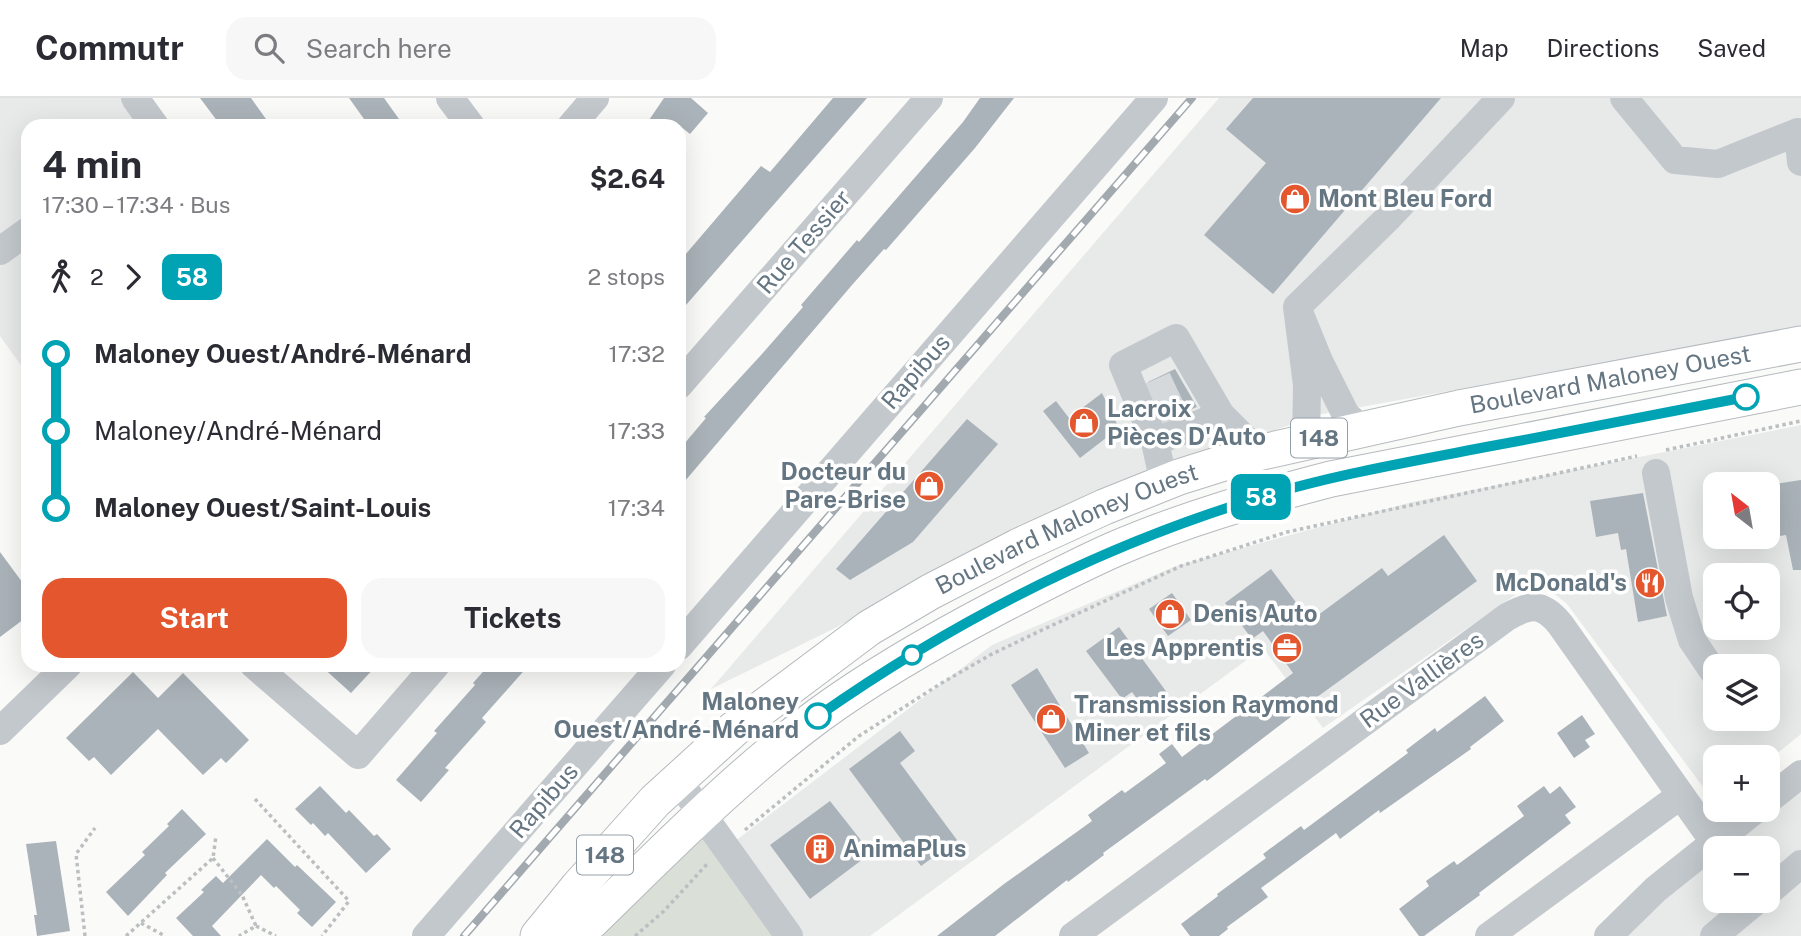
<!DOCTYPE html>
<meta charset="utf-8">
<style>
:root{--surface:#fff;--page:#f7f7f7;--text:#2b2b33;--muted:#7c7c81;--line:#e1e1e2;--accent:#e4572e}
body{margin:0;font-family:"Public Sans",sans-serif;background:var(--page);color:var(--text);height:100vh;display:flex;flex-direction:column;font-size:26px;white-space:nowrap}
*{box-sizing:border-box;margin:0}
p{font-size:23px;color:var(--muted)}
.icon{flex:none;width:38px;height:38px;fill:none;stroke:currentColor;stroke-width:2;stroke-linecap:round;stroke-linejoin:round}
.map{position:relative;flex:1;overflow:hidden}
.sheet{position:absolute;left:21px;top:21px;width:665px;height:553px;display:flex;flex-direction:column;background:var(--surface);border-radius:21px;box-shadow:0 7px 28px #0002}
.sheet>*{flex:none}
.badge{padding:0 14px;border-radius:10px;font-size:24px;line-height:46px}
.needle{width:46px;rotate:329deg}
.buttons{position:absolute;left:1703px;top:374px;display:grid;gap:14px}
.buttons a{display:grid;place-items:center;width:77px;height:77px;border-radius:14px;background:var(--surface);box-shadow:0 7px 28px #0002;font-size:35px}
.map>.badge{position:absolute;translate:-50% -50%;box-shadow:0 0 0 4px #fff}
.legs{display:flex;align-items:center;gap:10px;height:77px;padding:0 21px;font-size:23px}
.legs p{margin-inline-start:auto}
.headline{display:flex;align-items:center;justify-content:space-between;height:119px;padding:0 21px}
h1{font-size:38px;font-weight:700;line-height:52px}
.action{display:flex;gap:14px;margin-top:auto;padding:14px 21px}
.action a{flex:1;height:80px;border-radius:21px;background:var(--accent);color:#fff;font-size:28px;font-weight:700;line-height:80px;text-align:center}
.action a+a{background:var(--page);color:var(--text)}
ul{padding:0 21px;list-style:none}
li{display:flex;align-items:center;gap:24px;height:77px;font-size:26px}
li i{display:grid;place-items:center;width:10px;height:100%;margin:0 9px;background:currentColor}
li i::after{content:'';width:18px;height:18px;margin:-9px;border:5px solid;border-radius:50%;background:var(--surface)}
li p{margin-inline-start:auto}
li:first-child i{background:linear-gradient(#0000 50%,currentColor 0)}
li:last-child i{background:linear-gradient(currentColor 50%,#0000 0)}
header{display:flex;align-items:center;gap:42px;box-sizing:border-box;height:98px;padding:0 35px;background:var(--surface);border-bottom:2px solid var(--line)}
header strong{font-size:33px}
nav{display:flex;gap:38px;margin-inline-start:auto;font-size:24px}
.search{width:490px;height:63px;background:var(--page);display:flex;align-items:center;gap:18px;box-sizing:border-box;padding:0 24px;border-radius:21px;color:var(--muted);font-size:26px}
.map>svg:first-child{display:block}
.built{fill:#e8e9e9;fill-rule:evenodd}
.green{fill:#dadfd7}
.building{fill:#aab3b9}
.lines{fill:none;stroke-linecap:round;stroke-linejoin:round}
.minor-tunnel{stroke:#d5d9db;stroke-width:28;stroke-dasharray:28 14;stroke-linecap:butt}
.major-casing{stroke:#b5babe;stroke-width:37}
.path{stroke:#bbbfc2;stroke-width:3.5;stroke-dasharray:3.5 3.5;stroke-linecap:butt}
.minor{stroke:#c3c8cc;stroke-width:28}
.major{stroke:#fff;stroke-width:35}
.rail-casing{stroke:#a2aab0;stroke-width:8}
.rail{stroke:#fff;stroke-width:5;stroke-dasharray:16;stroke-linecap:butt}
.line-1-casing{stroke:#fff;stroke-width:16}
.line-1{stroke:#00a3b4;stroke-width:10}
.stop-1-dot{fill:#fff;stroke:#00a3b4;stroke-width:3.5}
.labels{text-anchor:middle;stroke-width:7;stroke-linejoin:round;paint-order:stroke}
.shield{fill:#fff;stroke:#939fa8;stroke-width:2}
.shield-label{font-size:23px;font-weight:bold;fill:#657683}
.poi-label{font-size:24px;font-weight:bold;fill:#657683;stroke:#fff;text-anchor:start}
.street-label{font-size:24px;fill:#657683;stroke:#fff}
.stop-label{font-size:24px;font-weight:bold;fill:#657683;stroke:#fff;text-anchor:end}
</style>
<header>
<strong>Commutr</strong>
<div class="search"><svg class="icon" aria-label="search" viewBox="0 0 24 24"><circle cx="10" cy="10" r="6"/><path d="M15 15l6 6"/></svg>Search here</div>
<nav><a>Map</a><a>Directions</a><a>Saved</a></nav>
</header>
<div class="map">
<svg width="1801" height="838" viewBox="0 0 1801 838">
<rect width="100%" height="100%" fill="#fafaf8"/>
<path class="built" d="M 0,0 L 135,0 L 155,28 L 28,28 L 28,277 L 0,238 Z
M 1219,0 L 1801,0 L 1801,230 L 1322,316 L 1104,390 L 831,532 L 711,591 Z
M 1801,327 L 1801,636 L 1768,663 L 1768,660 L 1715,660 L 1715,705 L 1567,506 L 1537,482 L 1323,630 L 1263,550 L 870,838 L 789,838 L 726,750 L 992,547 L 1176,468 L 1412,404 ZM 1715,387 L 1768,387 L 1768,439 L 1715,439 ZM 1715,478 L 1768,478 L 1768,530 L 1715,530 ZM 1715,569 L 1768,569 L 1768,621 L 1715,621 Z
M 1801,694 L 1801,838 L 1611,838 L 1714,744 ZM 1715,751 L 1768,751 L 1768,803 L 1715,803 Z"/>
<path class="green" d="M 700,717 L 788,838 L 576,838 Z"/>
<path class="building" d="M 200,0 L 251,0 L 271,28 L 221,28 Z
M 349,0 L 384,0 L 404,28 L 369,28 Z
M 664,0 L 691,0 L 708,15 L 690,36 L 680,28 L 645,28 Z
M 833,0 L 867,0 L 679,215 L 679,164 L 761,68 L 770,74 Z
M 980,0 L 1014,0 L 975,50 L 886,152 L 884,151 L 852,187 L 679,390 L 679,352 L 706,320 L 704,319 L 762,256 L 803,209 L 801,207 L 857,142 L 859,144 L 891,107 L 963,24 Z
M 1253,0 L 1441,0 L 1273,196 L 1204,137 L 1266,65 L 1226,31 Z
M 1175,271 L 1197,309 L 1164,322 L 1148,284 Z
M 1102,295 L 1119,330 L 1080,360 L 1043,313 L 1056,303 L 1069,320 Z
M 967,321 L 998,346 L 913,444 L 850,482 L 836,471 Z
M 1801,382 L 1801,472 L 1793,472 L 1786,437 L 1768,440 L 1768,387 Z
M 1643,395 L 1667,518 L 1638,524 L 1626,451 L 1621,452 L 1618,435 L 1596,439 L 1590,403 Z
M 1444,437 L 1477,483 L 1313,602 L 1207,683 L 1205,681 L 1103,755 L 1104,757 L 1068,784 L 1067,782 L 995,838 L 937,838 L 1004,786 L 1092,723 L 1088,717 L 1122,692 L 1125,695 L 1166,665 L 1159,656 L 1172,646 L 1182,659 L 1293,575 L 1263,533 L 1252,541 L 1225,505 L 1271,471 L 1310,523 L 1382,470 L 1388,478 Z
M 0,454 L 28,492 L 28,518 L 0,539 Z
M 1172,495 L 1191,522 L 1168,538 L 1149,511 Z
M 1119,529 L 1168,596 L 1146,613 L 1132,594 L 1122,601 L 1086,553 Z
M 320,567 L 377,567 L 351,595 Z
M 489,567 L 529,567 L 482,620 L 486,624 L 445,670 L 449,672 L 421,704 L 396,682 L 437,635 L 434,633 L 475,587 L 473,585 Z
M 1037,570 L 1089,655 L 1065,670 L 1011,587 Z
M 133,574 L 158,600 L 183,575 L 249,642 L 226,665 L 221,660 L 203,677 L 158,631 L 111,677 L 94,659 L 89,663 L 66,640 Z
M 1485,598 L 1504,623 L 1470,649 L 1471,651 L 1380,715 L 1379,712 L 1340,741 L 1336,735 L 1261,790 L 1268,799 L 1227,829 L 1228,831 L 1219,838 L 1190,838 L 1181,826 L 1218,798 L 1217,796 L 1266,760 L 1263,756 L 1301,728 L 1304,732 L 1408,655 L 1406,652 L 1435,630 L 1437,634 Z
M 1582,617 L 1595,636 L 1585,642 L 1590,649 L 1574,660 L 1557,635 Z
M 900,633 L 915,653 L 900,665 L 957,742 L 921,768 L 849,671 Z
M 320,688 L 346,715 L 349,712 L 374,738 L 377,736 L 391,751 L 366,775 L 328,735 L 325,738 L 313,725 L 311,727 L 295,711 Z
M 1544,688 L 1550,696 L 1560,688 L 1576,709 L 1565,717 L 1571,725 L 1479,795 L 1480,797 L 1424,838 L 1419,838 L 1399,811 L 1429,788 L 1426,783 L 1454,763 L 1457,767 L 1524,718 L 1517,708 Z
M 830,703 L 871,755 L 810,801 L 770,747 Z
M 182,711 L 206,736 L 165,775 L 167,777 L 128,818 L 106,794 L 145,757 L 142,754 L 169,728 L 167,726 Z
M 267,741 L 295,769 L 297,767 L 336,804 L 312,829 L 297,815 L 300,812 L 276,788 L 274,790 L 261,777 L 212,828 L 221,838 L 193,838 L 176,820 L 204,794 L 201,792 L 216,778 L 223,785 Z
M 56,743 L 70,833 L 37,838 L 34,817 L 37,817 L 26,746 Z"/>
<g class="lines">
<path class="minor-tunnel" d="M 1150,299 L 1185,283
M 1159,318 L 1194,302"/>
<g class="major-casing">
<g id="major">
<path id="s1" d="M 538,838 L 578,789 L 655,703 L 734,631 L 869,530 L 930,494 L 1019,448 L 1104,409 L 1179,379 L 1249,357 L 1459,310 L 1801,246"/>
<path d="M 576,838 C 655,762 731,682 819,617 C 875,576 935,542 996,510 C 1035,490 1074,469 1115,451 C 1185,421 1258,400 1331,381 L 1801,289"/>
</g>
</g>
<path class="path" d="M 1666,352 L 1801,323
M 255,701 L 349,803 L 322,838
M 745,732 L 859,638 L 940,586 L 990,557 L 1042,532 L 1181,468 L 1287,434 L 1637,358
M 213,760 L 242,797 L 256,828 L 239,838
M 141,825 L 165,838
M 256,828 L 276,838
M 85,838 L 76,756 L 95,730
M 126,838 L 213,760 L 216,738
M 635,838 L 664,813 L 708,765"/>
<path class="minor" d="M 135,0 L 155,28
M 450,0 L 471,28
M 1624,0 L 1675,62 L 1718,66 L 1798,34
M 571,28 L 595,0
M 1798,34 L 1801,64
M 0,153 L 28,133
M 1297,209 L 1389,119 L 1501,0
M 679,287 L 929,0
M 1306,343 L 1307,287 L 1297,209 L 1319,263 L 1346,317 L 1362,331
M 1155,344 L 1221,317
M 1656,375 L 1679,500 L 1692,542 L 1715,576
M 1164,385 L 1155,344 L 1123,267 L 1176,240 L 1221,317 L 1258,354
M 679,548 L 1154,0
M 254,567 L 358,657 L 436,567
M 0,633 L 68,567
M 677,681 L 789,838
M 1768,702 L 1801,676
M 1768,794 L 1801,766
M 426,838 L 662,567
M 1073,838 L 1507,519 C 1530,506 1542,504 1560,526 L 1714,744
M 1489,838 L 1681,697
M 1608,838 L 1656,791 L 1755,712
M 1714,838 L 1756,803"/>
<use href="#major" class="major"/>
<g class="rail-casing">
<path id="rail" d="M 464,838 L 1192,0"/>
</g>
<use href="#rail" class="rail"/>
</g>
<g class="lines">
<g class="line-1-casing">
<path id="line-1" d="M 818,618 C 952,524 1101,448 1258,400 C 1332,377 1410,364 1486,349 C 1573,333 1660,316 1746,299"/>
</g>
<use href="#line-1" class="line-1"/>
</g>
<defs>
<g id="shop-disc" transform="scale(1.575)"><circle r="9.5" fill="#e4572e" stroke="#fff"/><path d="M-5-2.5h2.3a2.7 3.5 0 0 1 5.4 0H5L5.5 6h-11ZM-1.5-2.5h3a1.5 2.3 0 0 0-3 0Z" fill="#fff"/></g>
<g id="restaurant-disc" transform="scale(1.575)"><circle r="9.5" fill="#e4572e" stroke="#fff"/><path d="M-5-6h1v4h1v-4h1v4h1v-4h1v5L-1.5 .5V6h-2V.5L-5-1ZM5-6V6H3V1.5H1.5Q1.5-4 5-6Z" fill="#fff"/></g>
<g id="office-disc" transform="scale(1.575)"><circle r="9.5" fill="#e4572e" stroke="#fff"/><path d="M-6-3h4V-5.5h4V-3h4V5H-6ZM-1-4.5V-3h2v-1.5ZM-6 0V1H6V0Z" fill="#fff"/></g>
<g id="building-disc" transform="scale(1.575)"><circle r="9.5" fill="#e4572e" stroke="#fff"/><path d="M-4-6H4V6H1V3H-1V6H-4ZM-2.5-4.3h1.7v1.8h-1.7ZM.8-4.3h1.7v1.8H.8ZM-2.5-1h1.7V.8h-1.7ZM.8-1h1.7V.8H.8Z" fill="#fff"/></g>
</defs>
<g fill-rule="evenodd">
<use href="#shop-disc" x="1295" y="101"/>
<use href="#shop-disc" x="1084" y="325"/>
<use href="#shop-disc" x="929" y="388"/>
<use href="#restaurant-disc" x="1650" y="485"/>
<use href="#shop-disc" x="1170" y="516"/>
<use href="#office-disc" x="1287" y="550"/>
<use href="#shop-disc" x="1051" y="621"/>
<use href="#building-disc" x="820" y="751"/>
</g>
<g class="stop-1-dot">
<circle cx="1746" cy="299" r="12"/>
<circle cx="912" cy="557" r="9"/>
<circle cx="818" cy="618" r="12"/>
</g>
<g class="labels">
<g class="shield">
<rect x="1291" y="320.5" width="56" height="39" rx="5"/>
<rect x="577" y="737.5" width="56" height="39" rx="5"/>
</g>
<g class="shield-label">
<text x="1319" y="348">148</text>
<text x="605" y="765">148</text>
</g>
<g class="poi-label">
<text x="1318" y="109">Mont Bleu Ford</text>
<text x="1107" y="319">Lacroix<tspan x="1107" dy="28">Pièces D'Auto</tspan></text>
<text x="906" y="382" text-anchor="end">Docteur du<tspan x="906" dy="28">Pare-Brise</tspan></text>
<text x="1627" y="493" text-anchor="end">McDonald's</text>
<text x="1193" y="524">Denis Auto</text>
<text x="1264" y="558" text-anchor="end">Les Apprentis</text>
<text x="1074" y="615">Transmission Raymond<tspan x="1074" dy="28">Miner et fils</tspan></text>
<text x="843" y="759">AnimaPlus</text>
</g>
<g class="street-label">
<text transform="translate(804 144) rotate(-49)" y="8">Rue Tessier</text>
<text transform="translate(916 274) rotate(-49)" y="8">Rapibus</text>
<text dy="8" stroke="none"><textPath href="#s1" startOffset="1242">Boulevard Maloney Ouest</textPath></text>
<text dy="8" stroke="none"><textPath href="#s1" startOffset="676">Boulevard Maloney Ouest</textPath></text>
<text transform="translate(1422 582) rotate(-36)" y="8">Rue Vallières</text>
<text transform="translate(544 703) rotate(-49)" y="8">Rapibus</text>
</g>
<g class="stop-label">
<text x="799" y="612">Maloney<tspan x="799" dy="28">Ouest/André-Ménard</tspan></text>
</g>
</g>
</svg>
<div class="buttons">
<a><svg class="needle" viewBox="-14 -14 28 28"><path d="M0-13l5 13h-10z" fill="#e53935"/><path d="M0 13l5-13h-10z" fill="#7c7c81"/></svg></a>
<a><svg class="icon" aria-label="locate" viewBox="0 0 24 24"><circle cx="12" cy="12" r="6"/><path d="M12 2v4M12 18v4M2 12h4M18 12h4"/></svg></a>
<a><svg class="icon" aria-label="layers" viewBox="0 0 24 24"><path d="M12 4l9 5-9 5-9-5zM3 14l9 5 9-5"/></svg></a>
<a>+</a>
<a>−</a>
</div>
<b class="badge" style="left:1261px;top:399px;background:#00a3b4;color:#fff">58</b>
<section class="sheet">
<div class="headline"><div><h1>4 min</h1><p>17:30 – 17:34 · Bus</p></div><b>$2.64</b></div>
<div class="legs"><svg class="icon" aria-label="walk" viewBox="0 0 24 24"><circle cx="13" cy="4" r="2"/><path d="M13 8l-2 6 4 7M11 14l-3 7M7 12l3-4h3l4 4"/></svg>2<svg class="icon" aria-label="forward" viewBox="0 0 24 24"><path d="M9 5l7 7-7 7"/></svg><b class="badge" style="background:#00a3b4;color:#fff">58</b><p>2 stops</p></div>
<ul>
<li><i style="color:#00a3b4"></i><b>Maloney Ouest/André-Ménard</b><p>17:32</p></li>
<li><i style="color:#00a3b4"></i><span>Maloney/André-Ménard</span><p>17:33</p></li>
<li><i style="color:#00a3b4"></i><b>Maloney Ouest/Saint-Louis</b><p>17:34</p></li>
</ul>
<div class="action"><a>Start</a><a>Tickets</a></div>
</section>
</div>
